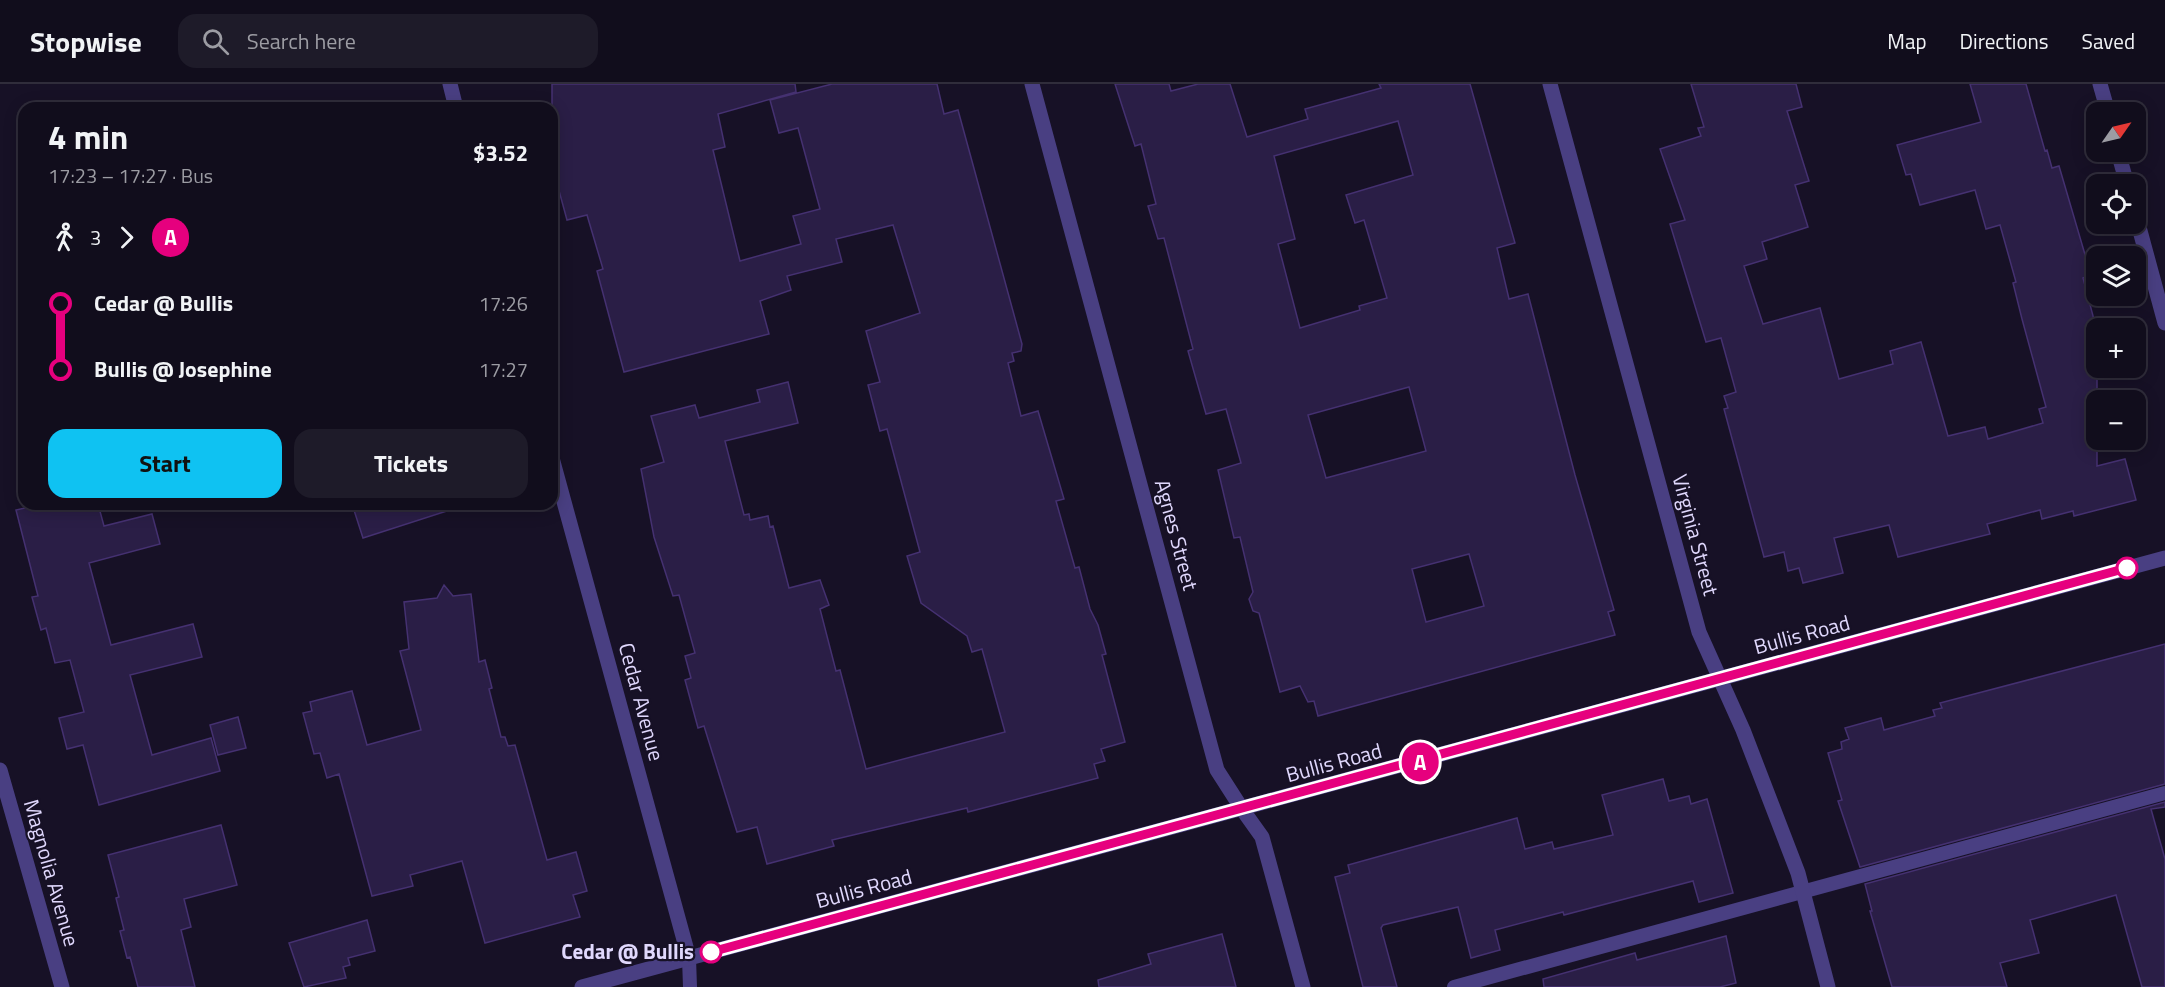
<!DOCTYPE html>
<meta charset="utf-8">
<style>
:root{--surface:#110d1c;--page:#1e1b29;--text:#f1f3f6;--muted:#9c9ca3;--line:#302d3b;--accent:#0fc2f2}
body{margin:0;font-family:"Titillium Web",sans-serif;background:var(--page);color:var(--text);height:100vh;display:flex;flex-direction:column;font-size:22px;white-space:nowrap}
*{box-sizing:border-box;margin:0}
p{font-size:20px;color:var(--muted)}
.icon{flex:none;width:33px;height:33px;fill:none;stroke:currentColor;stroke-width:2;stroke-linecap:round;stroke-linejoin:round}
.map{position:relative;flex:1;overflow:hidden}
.drawer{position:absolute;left:18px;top:18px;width:540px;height:408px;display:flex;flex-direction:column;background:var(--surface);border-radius:18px;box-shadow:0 3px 15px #0003,0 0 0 2px var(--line)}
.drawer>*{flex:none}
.badge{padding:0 12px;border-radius:20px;font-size:21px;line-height:39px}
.needle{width:39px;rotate:56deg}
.fabs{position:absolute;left:2086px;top:18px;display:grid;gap:12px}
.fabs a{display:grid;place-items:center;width:60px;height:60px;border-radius:12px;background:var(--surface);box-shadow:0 3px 15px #0003,0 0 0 2px var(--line);font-size:30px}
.map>.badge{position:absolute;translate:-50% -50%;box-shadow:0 0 0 3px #fff}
.legs{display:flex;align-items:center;gap:9px;height:66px;padding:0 30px;font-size:20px}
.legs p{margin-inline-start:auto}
.head{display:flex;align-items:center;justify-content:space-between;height:102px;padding:0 30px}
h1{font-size:33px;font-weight:700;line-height:45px}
.button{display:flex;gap:12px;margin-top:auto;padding:12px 30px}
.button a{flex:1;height:69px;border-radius:18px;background:var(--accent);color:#111;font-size:24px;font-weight:700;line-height:69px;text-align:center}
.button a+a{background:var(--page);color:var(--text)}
ul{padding:0 30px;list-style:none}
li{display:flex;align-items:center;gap:21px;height:66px;font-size:22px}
li i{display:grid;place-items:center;width:9px;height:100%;margin:0 8px;background:currentColor}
li i::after{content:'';width:15px;height:15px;margin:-8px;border:4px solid;border-radius:50%;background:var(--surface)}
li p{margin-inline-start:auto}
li:first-child i{background:linear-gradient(#0000 50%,currentColor 0)}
li:last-child i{background:linear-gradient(currentColor 50%,#0000 0)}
header{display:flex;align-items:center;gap:36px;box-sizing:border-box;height:84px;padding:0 30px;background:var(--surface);border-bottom:2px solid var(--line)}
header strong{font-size:28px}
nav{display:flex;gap:33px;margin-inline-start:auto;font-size:21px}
.search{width:420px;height:54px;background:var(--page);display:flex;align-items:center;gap:15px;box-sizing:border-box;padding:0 21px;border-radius:18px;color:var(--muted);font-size:22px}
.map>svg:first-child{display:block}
.building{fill:#2a1e46;stroke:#453171;stroke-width:1.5;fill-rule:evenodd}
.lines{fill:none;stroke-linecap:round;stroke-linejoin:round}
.service{stroke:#493f82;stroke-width:14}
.minor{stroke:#493f82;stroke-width:15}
.tertiary{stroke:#493f82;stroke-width:15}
.line-1-casing{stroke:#fff;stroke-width:14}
.line-1{stroke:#e6007e;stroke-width:9}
.stop-1-dot{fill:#fff;stroke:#e6007e;stroke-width:3}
.labels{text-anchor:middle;stroke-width:4.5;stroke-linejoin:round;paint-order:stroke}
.street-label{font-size:21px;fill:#e0d8fd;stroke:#171126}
.stop-label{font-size:21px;font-weight:bold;fill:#e0d8fd;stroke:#171126;text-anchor:end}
</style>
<header>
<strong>Stopwise</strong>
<div class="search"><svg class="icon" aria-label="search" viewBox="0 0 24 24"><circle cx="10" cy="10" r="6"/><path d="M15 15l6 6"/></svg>Search here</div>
<nav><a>Map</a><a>Directions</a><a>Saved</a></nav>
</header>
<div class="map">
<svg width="2165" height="903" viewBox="0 0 2165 903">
<rect width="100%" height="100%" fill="#171126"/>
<path class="building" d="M 552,0 L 795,0 L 796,8 L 718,30 L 725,63 L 713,66 L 740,177 L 801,160 L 793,132 L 820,125 L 798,44 L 779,49 L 770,16 L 832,0 L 937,0 L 944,30 L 958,26 L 1022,260 L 1021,267 L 1012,269 L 1014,277 L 1008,279 L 1021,332 L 1038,327 L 1064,415 L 1056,417 L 1075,484 L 1079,483 L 1090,525 L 1098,541 L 1106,570 L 1102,571 L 1125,658 L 1101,665 L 1105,677 L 1094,680 L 1098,694 L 968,728 L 967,724 L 832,756 L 834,762 L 767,780 L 757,743 L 737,748 L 704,642 L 698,644 L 685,596 L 691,594 L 685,572 L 695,569 L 679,511 L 673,512 L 654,453 L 641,385 L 664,378 L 651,332 L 695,321 L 699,334 L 760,318 L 757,306 L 788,298 L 798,339 L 725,357 L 744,431 L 749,430 L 750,436 L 768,432 L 770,443 L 773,442 L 789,504 L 820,496 L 829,521 L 820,525 L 836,587 L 840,586 L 866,685 L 1005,648 L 982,565 L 972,568 L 967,552 L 921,519 L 907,472 L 920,468 L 887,345 L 880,347 L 868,301 L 880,298 L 866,247 L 920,229 L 893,141 L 836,155 L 842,178 L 787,192 L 791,206 L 760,217 L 769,250 L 624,288 L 597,187 L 603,185 L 587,131 L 567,136 L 552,81 Z
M 1115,0 L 1169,0 L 1171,7 L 1198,0 L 1230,0 L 1247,53 L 1308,35 L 1305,25 L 1381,4 L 1379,0 L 1470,0 L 1515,159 L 1497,164 L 1509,215 L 1528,210 L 1575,391 L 1614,526 L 1608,528 L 1615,551 L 1318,632 L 1314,617 L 1308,618 L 1300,602 L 1280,608 L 1259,529 L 1253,527 L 1249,515 L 1253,508 L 1240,453 L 1234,454 L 1218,386 L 1241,379 L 1226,325 L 1206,330 L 1188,267 L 1193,265 L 1164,154 L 1158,155 L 1148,122 L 1156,120 L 1141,60 L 1135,62 ZM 1398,37 L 1413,91 L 1346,111 L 1355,139 L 1364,136 L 1387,214 L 1359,222 L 1360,226 L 1300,244 L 1278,160 L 1295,155 L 1274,72 ZM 1409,303 L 1426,367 L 1326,394 L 1308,331 ZM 1469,470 L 1484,522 L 1426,538 L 1412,485 Z
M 1691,0 L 1796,0 L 1802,23 L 1787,27 L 1809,97 L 1795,101 L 1808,143 L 1762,158 L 1767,175 L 1744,182 L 1763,240 L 1820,224 L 1839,295 L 1893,280 L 1890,267 L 1921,258 L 1948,352 L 1985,343 L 1988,355 L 2043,339 L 2039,325 L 2046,323 L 2022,235 L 2013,199 L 2016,198 L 2000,141 L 1986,145 L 1975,106 L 1920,121 L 1911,90 L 1906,91 L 1897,61 L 1981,38 L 1970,0 L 2026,0 L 2045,67 L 2047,66 L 2052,84 L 2059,82 L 2091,191 L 2083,194 L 2097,247 L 2097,382 L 2125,375 L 2136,416 L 2074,432 L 2073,427 L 2042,435 L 2040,426 L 1987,440 L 1990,450 L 1898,473 L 1889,441 L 1834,454 L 1843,489 L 1803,499 L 1799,484 L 1788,487 L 1784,468 L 1764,473 L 1724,325 L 1728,324 L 1724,312 L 1736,308 L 1721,254 L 1706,258 L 1670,140 L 1685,136 L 1660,65 L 1701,52 L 1698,44 L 1704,43 Z
M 23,420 L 98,420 L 104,442 L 152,430 L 160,460 L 89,479 L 111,561 L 193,540 L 202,573 L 130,591 L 152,671 L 211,654 L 220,687 L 99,721 L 83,661 L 67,665 L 59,634 L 84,628 L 70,576 L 55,579 L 46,544 L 41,546 L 32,513 L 38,512 L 16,426 L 25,424 Z
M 352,420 L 449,420 L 450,426 L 363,454 Z
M 444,501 L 453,512 L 471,510 L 479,578 L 485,576 L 492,604 L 489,605 L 501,653 L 505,653 L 508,662 L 515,661 L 547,776 L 576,768 L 587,807 L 573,811 L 580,833 L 485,859 L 462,777 L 410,791 L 413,802 L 372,812 L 339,690 L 327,694 L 320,669 L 314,670 L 303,629 L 312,627 L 310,618 L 352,607 L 367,661 L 421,646 L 400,567 L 409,565 L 404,518 L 437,514 Z
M 2165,560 L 2165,700 L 1860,783 L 1838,717 L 1842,716 L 1828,669 L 1842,665 L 1841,658 L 1849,655 L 1845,644 L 1881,634 L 1884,646 L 1935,632 L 1933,626 L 1942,624 L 1940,619 Z
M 238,633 L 246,664 L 218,671 L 210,641 Z
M 1663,695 L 1669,717 L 1689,712 L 1691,720 L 1707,715 L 1733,809 L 1699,818 L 1693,797 L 1564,831 L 1563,828 L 1495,846 L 1500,866 L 1471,874 L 1458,823 L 1383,841 L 1381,844 L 1397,903 L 1363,903 L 1335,793 L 1350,789 L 1348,781 L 1517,734 L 1525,765 L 1552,758 L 1554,765 L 1613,751 L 1602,711 Z
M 2165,718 L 2165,723 L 2151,725 L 2165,775 L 2165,903 L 2142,903 L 2116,811 L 2030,836 L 2039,869 L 2000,879 L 2007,903 L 1892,903 L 1870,827 L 1872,827 L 1865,800 Z
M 221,741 L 237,801 L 184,815 L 191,843 L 181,846 L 195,903 L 138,903 L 130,873 L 127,874 L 120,847 L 124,846 L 116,814 L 119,813 L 108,771 Z
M 367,836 L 375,867 L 348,874 L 350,881 L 343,883 L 346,894 L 304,903 L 289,859 Z
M 1222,850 L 1236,903 L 1099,903 L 1098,896 L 1151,880 L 1148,870 Z
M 1726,852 L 1736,899 L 1720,903 L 1544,903 L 1543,895 L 1635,869 L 1637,876 Z"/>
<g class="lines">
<path class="service" d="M 689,874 L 690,903
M 1454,903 L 2165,709"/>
<path class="minor" d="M 450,0 L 456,24
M 1032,0 L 1217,686 L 1242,725
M 1550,0 L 1699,548 L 1743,646 L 1798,789 L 1828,903
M 2100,0 L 2108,28
M 2118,68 L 2127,100
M 2136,132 L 2165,239
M 552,374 L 689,874
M 0,686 L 62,903"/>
<path class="tertiary" d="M 1242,725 L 1262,753 L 1303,903
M 582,903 L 2165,474"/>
</g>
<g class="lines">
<g class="line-1-casing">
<path id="line-1" d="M 711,868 L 2127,484"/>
</g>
<use href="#line-1" class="line-1"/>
</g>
<g class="stop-1-dot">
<circle cx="2127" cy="484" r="10"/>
<circle cx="711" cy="868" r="10"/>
</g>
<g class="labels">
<g class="street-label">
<text transform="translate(1176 451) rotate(75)" y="7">Agnes Street</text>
<text transform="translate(1695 451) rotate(75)" y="7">Virginia Street</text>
<text transform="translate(1802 551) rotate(-15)" y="7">Bullis Road</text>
<text transform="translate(641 618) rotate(75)" y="7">Cedar Avenue</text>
<text transform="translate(1334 679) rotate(-15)" y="7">Bullis Road</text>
<text transform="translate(51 789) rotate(74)" y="7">Magnolia Avenue</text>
<text transform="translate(864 805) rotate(-15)" y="7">Bullis Road</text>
</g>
<g class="stop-label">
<text x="694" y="875">Cedar @ Bullis</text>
</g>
</g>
</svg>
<div class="fabs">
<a><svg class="needle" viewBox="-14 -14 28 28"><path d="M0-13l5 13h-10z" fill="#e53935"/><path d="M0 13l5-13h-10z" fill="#9c9ca3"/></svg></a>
<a><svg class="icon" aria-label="locate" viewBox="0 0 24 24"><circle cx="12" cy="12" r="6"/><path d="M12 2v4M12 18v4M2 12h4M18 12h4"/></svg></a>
<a><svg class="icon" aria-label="layers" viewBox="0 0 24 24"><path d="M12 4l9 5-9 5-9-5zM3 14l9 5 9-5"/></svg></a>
<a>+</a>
<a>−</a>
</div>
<b class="badge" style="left:1420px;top:678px;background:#e6007e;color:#fff">A</b>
<section class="drawer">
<div class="head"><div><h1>4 min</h1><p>17:23 – 17:27 · Bus</p></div><b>$3.52</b></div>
<div class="legs"><svg class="icon" aria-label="walk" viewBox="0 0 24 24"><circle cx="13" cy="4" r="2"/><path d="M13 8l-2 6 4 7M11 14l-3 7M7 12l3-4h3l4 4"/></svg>3<svg class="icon" aria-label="forward" viewBox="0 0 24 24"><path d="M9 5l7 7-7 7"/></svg><b class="badge" style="background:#e6007e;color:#fff">A</b></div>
<ul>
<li><i style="color:#e6007e"></i><b>Cedar @ Bullis</b><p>17:26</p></li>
<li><i style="color:#e6007e"></i><b>Bullis @ Josephine</b><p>17:27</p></li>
</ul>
<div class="button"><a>Start</a><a>Tickets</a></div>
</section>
</div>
